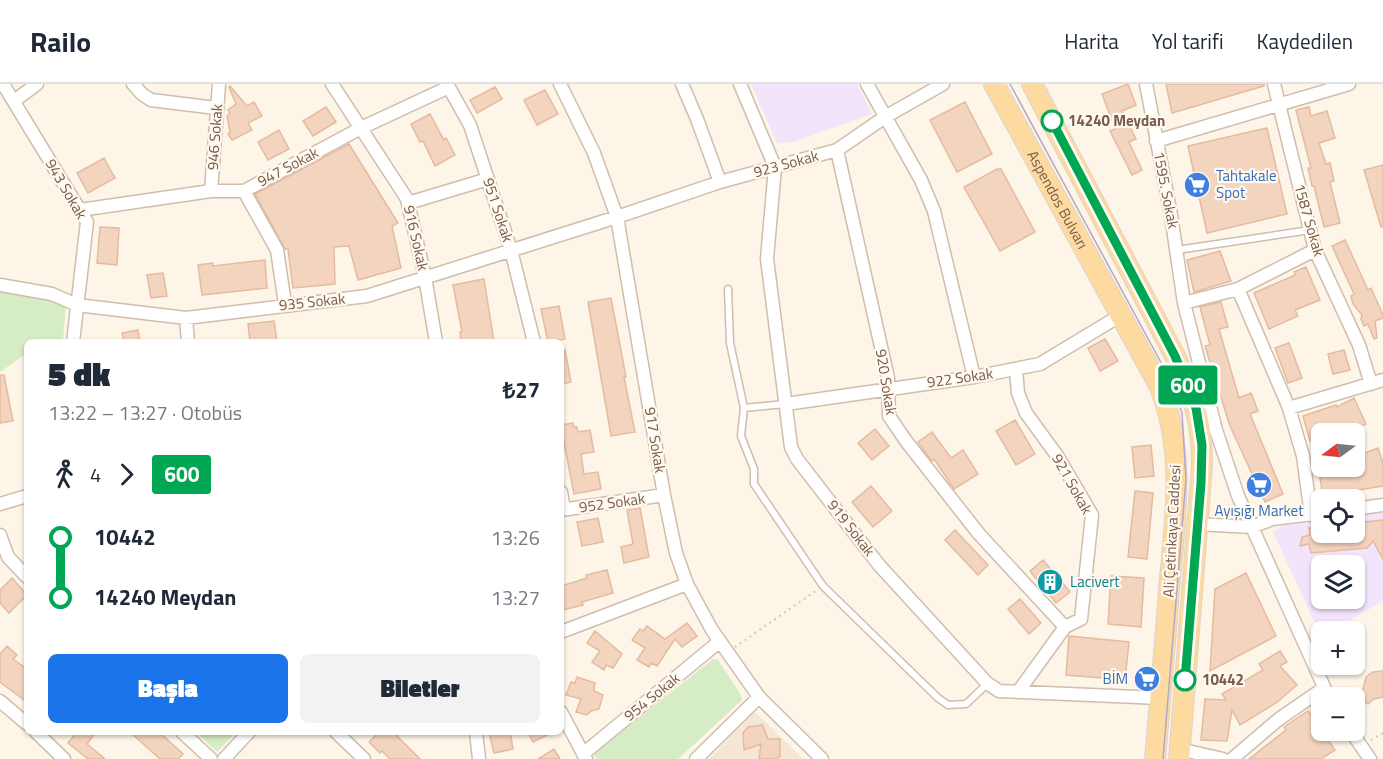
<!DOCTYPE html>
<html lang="tr">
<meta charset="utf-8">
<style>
:root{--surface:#fff;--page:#f2f2f3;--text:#1f2937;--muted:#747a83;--line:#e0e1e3;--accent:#1a73e8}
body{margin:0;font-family:"Titillium Web",sans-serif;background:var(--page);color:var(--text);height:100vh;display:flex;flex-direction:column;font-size:22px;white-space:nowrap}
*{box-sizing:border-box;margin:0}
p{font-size:20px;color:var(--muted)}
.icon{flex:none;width:33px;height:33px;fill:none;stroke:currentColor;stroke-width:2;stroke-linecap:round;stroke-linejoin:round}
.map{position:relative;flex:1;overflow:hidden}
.drawer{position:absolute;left:24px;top:255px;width:540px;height:396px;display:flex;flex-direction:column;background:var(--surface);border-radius:9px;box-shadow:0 2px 4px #0004}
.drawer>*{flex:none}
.badge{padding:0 12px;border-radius:4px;font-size:21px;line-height:39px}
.needle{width:39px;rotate:255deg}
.controls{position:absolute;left:1311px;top:339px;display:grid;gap:12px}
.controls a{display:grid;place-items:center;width:54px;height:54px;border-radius:9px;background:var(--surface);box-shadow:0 2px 4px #0004;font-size:30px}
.map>.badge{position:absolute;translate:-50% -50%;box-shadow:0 0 0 3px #fff}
.legs{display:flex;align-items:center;gap:9px;height:66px;padding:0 24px;font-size:20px}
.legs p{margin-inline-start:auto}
.head{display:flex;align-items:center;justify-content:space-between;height:102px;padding:0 24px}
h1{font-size:33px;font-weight:800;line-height:45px}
.primary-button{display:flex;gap:12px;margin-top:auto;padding:12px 24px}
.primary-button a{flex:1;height:69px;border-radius:9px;background:var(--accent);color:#fff;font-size:24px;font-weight:800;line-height:69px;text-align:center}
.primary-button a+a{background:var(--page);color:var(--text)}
ul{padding:0 24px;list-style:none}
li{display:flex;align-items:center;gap:21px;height:60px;font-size:22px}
li i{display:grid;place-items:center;width:9px;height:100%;margin:0 8px;background:currentColor}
li i::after{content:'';width:15px;height:15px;margin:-8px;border:4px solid;border-radius:50%;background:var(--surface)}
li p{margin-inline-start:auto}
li:first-child i{background:linear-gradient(#0000 50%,currentColor 0)}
li:last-child i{background:linear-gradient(currentColor 50%,#0000 0)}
header{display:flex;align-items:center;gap:36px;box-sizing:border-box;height:84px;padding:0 30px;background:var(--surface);border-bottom:2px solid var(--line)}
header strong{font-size:28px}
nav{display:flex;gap:33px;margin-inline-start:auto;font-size:21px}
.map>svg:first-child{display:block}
.residential{fill:#f5e7d6}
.education{fill:#f2e4fa;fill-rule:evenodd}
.green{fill:#d5ecc5}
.building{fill:#f3d4bf;stroke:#e6ba9f;stroke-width:1.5}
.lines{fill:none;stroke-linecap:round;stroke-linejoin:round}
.lane-casing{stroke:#d0bdad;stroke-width:9}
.street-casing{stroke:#d0bdad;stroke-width:15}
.primary-casing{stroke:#dcd4d0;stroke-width:22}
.path{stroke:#d9b7a1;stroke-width:2;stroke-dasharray:1.5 4.5;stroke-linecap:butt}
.lane{stroke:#fff;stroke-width:6}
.street{stroke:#fff;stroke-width:12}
.primary{stroke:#fddaa0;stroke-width:20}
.tram{stroke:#b8a5c8;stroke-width:1.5}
.line-1-casing{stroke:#fff;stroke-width:14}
.line-1{stroke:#00a651;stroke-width:9}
.stop-1-dot{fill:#fff;stroke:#00a651;stroke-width:3}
.labels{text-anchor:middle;stroke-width:4.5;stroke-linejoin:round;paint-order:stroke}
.stop-label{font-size:15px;font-weight:bold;fill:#785b4b;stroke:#fff9ef;text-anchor:start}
.street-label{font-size:15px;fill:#785b4b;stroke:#fff9ef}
.shop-label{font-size:15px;fill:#366cbe;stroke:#fff9ef;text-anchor:start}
.culture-label{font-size:15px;fill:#0d838f;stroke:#fff9ef;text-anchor:start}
</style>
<header>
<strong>Railo</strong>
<nav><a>Harita</a><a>Yol tarifi</a><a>Kaydedilen</a></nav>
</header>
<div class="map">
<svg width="1383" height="675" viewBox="0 0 1383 675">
<rect width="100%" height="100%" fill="#fdf5e8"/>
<path class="residential" d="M 754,627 L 803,675 L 709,675 Z"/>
<path class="education" d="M 751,0 L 857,0 L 872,30 L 793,58 L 777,59 Z
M 1383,429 L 1383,517 L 1332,547 L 1322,548 L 1321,552 L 1273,448 L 1281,442 L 1321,437 L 1322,448 L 1354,448 L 1355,432 ZM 1322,482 L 1354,482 L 1354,514 L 1322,514 Z"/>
<path class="green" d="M 0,207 L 66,219 L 63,258 L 27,258 L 27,269 L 0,288 Z
M 713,575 L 718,576 L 741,611 L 742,616 L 678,675 L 597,675 L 594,670 Z
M 196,648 L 236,648 L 217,668 Z"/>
<path class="building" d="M 1128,0 L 1136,21 L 1122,27 L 1136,55 L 1129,58 L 1142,86 L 1132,91 L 1110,47 L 1115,45 L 1102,10 Z
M 1166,0 L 1264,0 L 1264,2 L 1172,29 Z
M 230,2 L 247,22 L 254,18 L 262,32 L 248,39 L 252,46 L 232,56 L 228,50 L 230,48 L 227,32 L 230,29 L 228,26 L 236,20 L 229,3 Z
M 495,3 L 502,15 L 477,29 L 470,16 Z
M 545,6 L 558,30 L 537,41 L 524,16 Z
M 965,18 L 992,70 L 957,88 L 930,36 Z
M 326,23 L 336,38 L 313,52 L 303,37 Z
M 1309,23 L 1311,32 L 1327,27 L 1335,54 L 1319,59 L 1326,80 L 1330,79 L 1334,97 L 1330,98 L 1340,139 L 1324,143 L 1314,102 L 1312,102 L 1308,84 L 1311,84 L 1296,26 Z
M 430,30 L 444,56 L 446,54 L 455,71 L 435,82 L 423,57 L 420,58 L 411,40 Z
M 1267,44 L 1287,130 L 1207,149 L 1188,62 Z
M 279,46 L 289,65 L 268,76 L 258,58 Z
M 349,60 L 398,139 L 392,142 L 401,184 L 358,196 L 349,162 L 334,163 L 335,200 L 293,204 L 288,165 L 285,165 L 255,110 Z
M 104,74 L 115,94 L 88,109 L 77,89 Z
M 1383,81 L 1383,143 L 1381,143 L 1364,86 Z
M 997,85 L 1001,85 L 1035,148 L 1000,167 L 964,103 Z
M 100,143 L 119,144 L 117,181 L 97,179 Z
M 1345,156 L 1368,206 L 1371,204 L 1383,231 L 1383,234 L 1375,237 L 1377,254 L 1374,255 L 1368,240 L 1364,242 L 1361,235 L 1362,231 L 1353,220 L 1351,212 L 1354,210 L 1332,162 Z
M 1220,167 L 1231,197 L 1194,208 L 1187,176 Z
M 265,176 L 267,204 L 202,211 L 198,181 L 213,179 L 213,182 Z
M 1306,183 L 1320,216 L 1295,226 L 1298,232 L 1269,245 L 1254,209 L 1295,191 L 1294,188 Z
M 163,189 L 167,212 L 151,214 L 147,191 Z
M 484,195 L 494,258 L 461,258 L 460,248 L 462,248 L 453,201 Z
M 611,214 L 626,293 L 624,293 L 635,348 L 611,352 L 588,218 Z
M 1221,218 L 1228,243 L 1219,245 L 1239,314 L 1251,309 L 1258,327 L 1250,330 L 1283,410 L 1265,418 L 1230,342 L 1205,262 L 1210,261 L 1200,223 Z
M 559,222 L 565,255 L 548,258 L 541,225 Z
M 274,237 L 277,257 L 250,258 L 248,240 Z
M 138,246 L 140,258 L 124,258 L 122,249 Z
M 1105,255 L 1118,277 L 1100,287 L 1088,264 Z
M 1289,259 L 1302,294 L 1288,299 L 1275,264 Z
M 561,266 L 565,266 L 571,298 L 561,300 Z
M 1344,266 L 1350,286 L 1333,290 L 1328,270 Z
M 0,291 L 4,291 L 13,337 L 0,339 Z
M 1354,314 L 1366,340 L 1339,350 L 1322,350 L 1322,354 L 1310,357 L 1303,332 L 1336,321 L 1337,323 Z
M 1015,336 L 1035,370 L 1016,381 L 996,347 Z
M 573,339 L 574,343 L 577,343 L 578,348 L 590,346 L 594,368 L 581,370 L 584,390 L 598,388 L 601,405 L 574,410 L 561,343 L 561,341 Z
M 875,345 L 889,362 L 872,376 L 858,359 Z
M 932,348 L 951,374 L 963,366 L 978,390 L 954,405 L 934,375 L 932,377 L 918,358 Z
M 1151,361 L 1154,392 L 1135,394 L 1132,363 Z
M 1378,364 L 1383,379 L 1383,402 L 1323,412 L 1318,382 L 1354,382 L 1354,373 Z
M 871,402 L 892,427 L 873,443 L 852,418 Z
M 1135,407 L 1153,409 L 1147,475 L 1128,473 Z
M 640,424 L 649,473 L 624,479 L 621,463 L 633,460 L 627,426 Z
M 598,434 L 603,458 L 582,462 L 577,438 Z
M 1383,436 L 1383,475 L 1373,457 L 1367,464 L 1311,469 L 1309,460 L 1300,462 L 1302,453 L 1310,451 L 1309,444 L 1322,443 L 1322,448 L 1354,448 L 1354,439 Z
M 955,446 L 988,481 L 978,491 L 945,456 Z
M 1043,476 L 1070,508 L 1056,519 L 1030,487 Z
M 607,486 L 613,509 L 582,518 L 583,521 L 563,526 L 561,502 L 587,494 L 586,491 Z
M 1246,489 L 1276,552 L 1210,587 L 1215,505 Z
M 1111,492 L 1144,494 L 1141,543 L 1108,540 Z
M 12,494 L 27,511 L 9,529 L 0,519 L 0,506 Z
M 1020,515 L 1041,539 L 1029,550 L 1008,525 Z
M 687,539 L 697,552 L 682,563 L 675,555 L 657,582 L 651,579 L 649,583 L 637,576 L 645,564 L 632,556 L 640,545 L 643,547 L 647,542 L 665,555 Z
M 595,547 L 622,570 L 613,584 L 606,581 L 604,586 L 592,578 L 600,567 L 587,559 Z
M 1069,552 L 1129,558 L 1125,596 L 1066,591 Z
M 7,562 L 17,571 L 13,575 L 27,585 L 27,618 L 0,598 L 0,570 Z
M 1280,567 L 1287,578 L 1280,582 L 1297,601 L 1276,619 L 1240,641 L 1232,626 L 1227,657 L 1201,656 L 1205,615 L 1226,616 L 1222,610 L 1263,586 L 1259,580 Z
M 1383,587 L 1383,613 L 1374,615 L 1368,620 L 1357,610 L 1363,605 L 1366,593 L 1373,588 Z
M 577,593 L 595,599 L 594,607 L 603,611 L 599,625 L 591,627 L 587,631 L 576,628 L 581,615 L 566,611 L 571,598 L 575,599 Z
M 1308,627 L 1335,666 L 1321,675 L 1249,675 L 1286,646 L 1284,643 Z
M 762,640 L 768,655 L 780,655 L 780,672 L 776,675 L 759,675 L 761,660 L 744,666 L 743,649 L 748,643 L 762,641 Z
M 77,648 L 96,648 L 87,660 L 105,675 L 88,675 L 68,659 Z
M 130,648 L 159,648 L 183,670 L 178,675 L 160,675 Z
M 379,648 L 401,648 L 397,652 L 420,675 L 390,675 L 382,667 L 380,669 L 369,658 Z
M 489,648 L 510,648 L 513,665 L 494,669 Z
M 528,648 L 553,648 L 533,658 Z
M 554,665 L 560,675 L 538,675 Z"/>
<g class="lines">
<g class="lane-casing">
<path id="lane" d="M 1177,166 L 1310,146
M 728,205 L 730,259 L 744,324 L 741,352 L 754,385 L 754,400 L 823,502 L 938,614 L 948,621 L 966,620 L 987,600
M 744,324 L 785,320"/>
</g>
<g class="street-casing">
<path id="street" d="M 3,0 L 87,138 L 73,258
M 133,0 L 142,10 L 151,16 L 216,24
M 332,0 L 407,115 L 425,193 L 436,258
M 447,0 L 470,41 L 511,166 L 534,258
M 560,0 L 594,69 L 617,133 L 664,411 L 676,469 L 687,500 L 712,546 L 759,613 L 822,675
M 682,0 L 697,35 L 720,98
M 740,0 L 775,83 L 767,175 L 791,363 L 797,375 L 879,481 L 987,599 L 999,607 L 1160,614
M 867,0 L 921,96 L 934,127 L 974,293
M 1146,0 L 1171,131 L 1184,219 L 1216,346 L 1238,412 L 1329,614
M 1274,0 L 1315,166 L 1359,261 L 1371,300
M 14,17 L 37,0
M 1156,57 L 1349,0
M 837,66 L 888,294 L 889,332 L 906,357 L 979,450 L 1065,543
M 211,107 L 219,0
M 244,107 L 277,166 L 285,220
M 408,119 L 488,95
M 80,126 L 211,107 L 244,107 L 361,44 L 449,3
M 0,201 L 52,210 L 77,221 L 186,234 L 367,212 L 617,133 L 720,98 L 837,66 L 885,33 L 943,0
M 1238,205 L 1289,324 L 1303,372 L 1311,431
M 1184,219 L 1238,205 L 1315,166
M 186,234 L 188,258
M 1016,286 L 1018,309 L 1026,329 L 1058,373 L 1092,431 L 1081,535 L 1065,543 L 1018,608
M 786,320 L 974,293 L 1040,280 L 1121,231
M 1289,324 L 1383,296
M 561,408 L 564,425
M 0,420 L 27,412
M 1354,425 L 1383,421
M 561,426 L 664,411
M 1197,440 L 1252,443 L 1272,435 L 1322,429
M 0,451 L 8,473 L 27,493
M 561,548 L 687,500
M 0,617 L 27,640
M 561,628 L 586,675
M 1350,646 L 1370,675
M 36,648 L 64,675
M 182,648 L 211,675
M 336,648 L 364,675
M 476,648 L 479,675
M 1179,665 L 1223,675
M 583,670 L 720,557
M 224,675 L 249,648
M 696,675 L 759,613
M 1232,675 L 1279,635 L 1324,604"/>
</g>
<g class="primary-casing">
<g id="primary">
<path id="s1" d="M 994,0 L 1160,303 C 1186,369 1175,437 1169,506 C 1165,563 1160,619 1155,675"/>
<path d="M 1032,0 L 1175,272 C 1193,312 1202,336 1202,381 L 1179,675"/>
</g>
</g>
<path class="path" d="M 735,563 L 817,506
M 1371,656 L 1383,649"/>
<use href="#lane" class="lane"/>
<use href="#street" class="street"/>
<use href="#primary" class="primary"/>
<path class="tram" d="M 1010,0 L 1171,297 L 1182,329 L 1186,395 L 1163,675"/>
</g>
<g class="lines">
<g class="line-1-casing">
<path id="line-1" d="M 1052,37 L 1175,272 L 1196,324 L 1202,361 L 1201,399 L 1185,596"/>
</g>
<use href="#line-1" class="line-1"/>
</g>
<defs>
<g id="supermarket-disc" transform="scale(1.35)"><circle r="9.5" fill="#3f7fe0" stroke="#fff9ef"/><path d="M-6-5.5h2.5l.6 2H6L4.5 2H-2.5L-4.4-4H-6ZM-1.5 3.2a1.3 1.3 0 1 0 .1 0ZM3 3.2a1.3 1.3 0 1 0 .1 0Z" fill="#fff"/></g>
<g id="building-disc" transform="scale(1.35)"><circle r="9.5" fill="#0f9aa8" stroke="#fff9ef"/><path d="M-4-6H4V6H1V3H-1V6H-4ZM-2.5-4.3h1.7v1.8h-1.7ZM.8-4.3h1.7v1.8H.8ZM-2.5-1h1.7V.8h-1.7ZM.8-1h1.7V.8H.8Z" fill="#fff"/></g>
</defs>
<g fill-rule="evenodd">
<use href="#supermarket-disc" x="1197" y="101"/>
<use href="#supermarket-disc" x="1259" y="401"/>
<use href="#building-disc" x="1050" y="498"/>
<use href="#supermarket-disc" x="1147" y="595"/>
</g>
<g class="stop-1-dot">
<circle cx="1052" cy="37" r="10"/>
<circle cx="1185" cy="596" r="10"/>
</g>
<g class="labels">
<g class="stop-label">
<text x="1068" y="42">14240 Meydan</text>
<text x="1202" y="601">10442</text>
</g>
<g class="street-label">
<text transform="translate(215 53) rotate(-86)" y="5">946 Sokak</text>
<text transform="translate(786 80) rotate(-15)" y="5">923 Sokak</text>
<text transform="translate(288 83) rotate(-28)" y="5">947 Sokak</text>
<text transform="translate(66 105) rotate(60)" y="5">943 Sokak</text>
<text transform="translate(1166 106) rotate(79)" y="5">1595. Sokak</text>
<text dy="5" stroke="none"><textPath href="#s1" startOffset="132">Aspendos Bulvarı</textPath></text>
<text transform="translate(498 126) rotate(72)" y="5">951 Sokak</text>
<text transform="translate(1309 136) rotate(74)" y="5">1587 Sokak</text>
<text transform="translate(416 154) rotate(77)" y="5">916 Sokak</text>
<text transform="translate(312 218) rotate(-6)" y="5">935 Sokak</text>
<text transform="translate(960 294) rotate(-8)" y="5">922 Sokak</text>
<text transform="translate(886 298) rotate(81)" y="5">920 Sokak</text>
<text transform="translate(655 356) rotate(81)" y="5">917 Sokak</text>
<text transform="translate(1072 400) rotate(61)" y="5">921 Sokak</text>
<text transform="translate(612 419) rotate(-8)" y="5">952 Sokak</text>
<text transform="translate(851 444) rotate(52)" y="5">919 Sokak</text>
<text transform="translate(1172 447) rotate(-87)" y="5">Ali Çetinkaya Caddesi</text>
<text transform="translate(652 613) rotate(-39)" y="5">954 Sokak</text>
</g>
<g class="shop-label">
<text x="1216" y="97">Tahtakale<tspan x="1216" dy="17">Spot</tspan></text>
<text x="1259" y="432" text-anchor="middle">Ayışığı Market</text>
<text x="1128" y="600" text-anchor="end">BİM</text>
</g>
<g class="culture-label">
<text x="1070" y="503">Lacivert</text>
</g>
</g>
</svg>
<div class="controls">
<a><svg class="needle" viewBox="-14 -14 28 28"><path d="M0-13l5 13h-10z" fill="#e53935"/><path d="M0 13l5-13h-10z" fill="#747a83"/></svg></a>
<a><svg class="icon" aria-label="locate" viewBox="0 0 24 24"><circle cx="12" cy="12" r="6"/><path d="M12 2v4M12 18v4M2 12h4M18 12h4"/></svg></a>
<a><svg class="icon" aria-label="layers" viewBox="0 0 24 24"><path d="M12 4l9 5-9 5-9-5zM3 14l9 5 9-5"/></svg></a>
<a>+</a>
<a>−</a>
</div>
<b class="badge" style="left:1188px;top:301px;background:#00a651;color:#fff">600</b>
<section class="drawer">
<div class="head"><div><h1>5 dk</h1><p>13:22 – 13:27 · Otobüs</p></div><b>₺27</b></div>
<div class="legs"><svg class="icon" aria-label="walk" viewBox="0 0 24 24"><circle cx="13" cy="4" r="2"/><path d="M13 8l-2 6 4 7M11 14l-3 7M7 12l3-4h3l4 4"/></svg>4<svg class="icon" aria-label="forward" viewBox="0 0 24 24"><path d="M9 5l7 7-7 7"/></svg><b class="badge" style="background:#00a651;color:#fff">600</b></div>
<ul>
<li><i style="color:#00a651"></i><b>10442</b><p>13:26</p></li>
<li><i style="color:#00a651"></i><b>14240 Meydan</b><p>13:27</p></li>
</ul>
<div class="primary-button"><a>Başla</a><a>Biletler</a></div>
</section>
</div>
